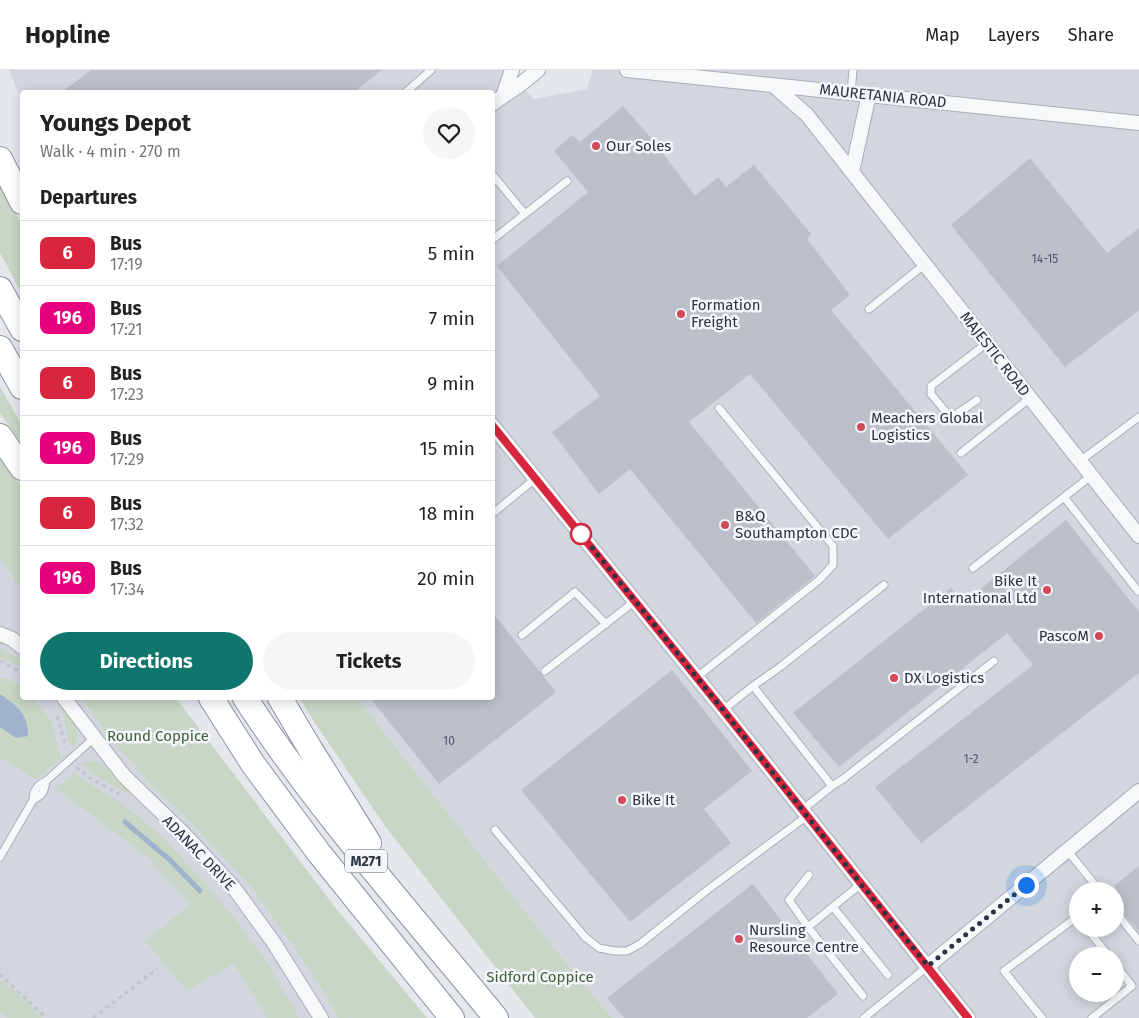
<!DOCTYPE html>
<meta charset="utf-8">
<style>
:root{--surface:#fff;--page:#f6f6f6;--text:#222;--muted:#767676;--line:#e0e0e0;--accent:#0f766e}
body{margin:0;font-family:"Fira Sans",sans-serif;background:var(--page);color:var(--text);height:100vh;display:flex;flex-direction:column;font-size:19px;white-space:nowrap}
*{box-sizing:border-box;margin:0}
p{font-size:16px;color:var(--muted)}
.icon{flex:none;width:28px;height:28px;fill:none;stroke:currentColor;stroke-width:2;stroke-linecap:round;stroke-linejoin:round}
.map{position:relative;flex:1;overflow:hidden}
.panel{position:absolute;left:20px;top:20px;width:475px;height:610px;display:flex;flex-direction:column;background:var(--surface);border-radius:5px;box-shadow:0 2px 12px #0003}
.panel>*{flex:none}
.badge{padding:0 10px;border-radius:8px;font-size:18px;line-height:32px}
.tools{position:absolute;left:1069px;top:812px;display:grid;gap:10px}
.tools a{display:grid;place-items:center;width:55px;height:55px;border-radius:50%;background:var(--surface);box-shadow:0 2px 12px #0003;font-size:25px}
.you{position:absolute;width:25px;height:25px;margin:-12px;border:4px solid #fff;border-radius:50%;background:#1a73e8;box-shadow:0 0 0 8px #1a73e833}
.map>.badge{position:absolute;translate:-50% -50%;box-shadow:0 0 0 2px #fff}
h2{padding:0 20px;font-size:19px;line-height:45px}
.round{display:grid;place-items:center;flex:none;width:52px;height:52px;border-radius:26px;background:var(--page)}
.headline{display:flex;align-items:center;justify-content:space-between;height:85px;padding:0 20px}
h1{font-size:24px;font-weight:700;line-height:38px}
.primary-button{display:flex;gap:10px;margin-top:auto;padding:10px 20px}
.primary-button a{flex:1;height:58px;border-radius:30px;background:var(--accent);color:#fff;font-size:20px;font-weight:700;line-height:58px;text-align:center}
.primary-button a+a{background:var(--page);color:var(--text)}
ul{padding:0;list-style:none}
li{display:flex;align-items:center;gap:15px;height:65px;padding:0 20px;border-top:1px solid var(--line)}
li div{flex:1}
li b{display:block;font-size:19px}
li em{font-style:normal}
li .badge{min-width:55px;font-weight:700;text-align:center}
header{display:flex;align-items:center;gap:30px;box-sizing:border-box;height:70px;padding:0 25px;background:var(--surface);border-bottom:1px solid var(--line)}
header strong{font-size:24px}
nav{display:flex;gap:28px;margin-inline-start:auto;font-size:18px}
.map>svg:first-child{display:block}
.built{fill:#d2d6de;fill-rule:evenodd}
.green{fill:#c9d6c5}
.water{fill:#9fb4cc}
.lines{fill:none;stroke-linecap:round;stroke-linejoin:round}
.stream{stroke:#9fb4cc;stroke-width:5}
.building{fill:#bbc0ca}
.lane-casing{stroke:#a9aeb7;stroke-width:9}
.street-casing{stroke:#a9aeb7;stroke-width:16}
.highway-casing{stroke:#8b94a3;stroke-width:26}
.path{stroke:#c2c5cb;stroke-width:3;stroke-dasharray:4 4;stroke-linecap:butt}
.lane{stroke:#f7f8fa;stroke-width:7}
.street{stroke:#f7f8fa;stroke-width:14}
.highway{stroke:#fff;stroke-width:24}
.line-casing{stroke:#fff;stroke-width:11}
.line{stroke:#d7263d;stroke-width:8}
.walk{stroke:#2b3445;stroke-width:5;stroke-dasharray:0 9}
.poi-dot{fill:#d1495b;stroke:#f4f6f9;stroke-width:2}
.stop-dot{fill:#fff;stroke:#d7263d;stroke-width:2.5}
.labels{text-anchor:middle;stroke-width:5;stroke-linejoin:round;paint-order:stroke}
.number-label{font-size:12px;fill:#4f5766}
.shield{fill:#f4f6f9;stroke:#676e7b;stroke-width:1}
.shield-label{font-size:14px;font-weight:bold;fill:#2b3445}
.street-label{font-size:15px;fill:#2b3445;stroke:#f4f6f9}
.poi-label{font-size:15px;fill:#2b3445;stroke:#f4f6f9;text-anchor:start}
.park-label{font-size:15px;fill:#3f6138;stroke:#f4f6f9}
</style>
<header>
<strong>Hopline</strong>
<nav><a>Map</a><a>Layers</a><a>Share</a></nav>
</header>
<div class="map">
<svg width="1139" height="948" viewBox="0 0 1139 948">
<rect width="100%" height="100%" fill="#e4e7ec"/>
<path class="built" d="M 9,0 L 508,0 L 534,29 L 587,19 L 593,0 L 1139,0 L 1139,948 L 612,948 L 549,872 L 357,628 L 492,628 L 492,22 L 22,22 L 22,31 ZM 1078,821 L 1115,821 L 1115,859 L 1078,859 ZM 1078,886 L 1115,886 L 1115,924 L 1078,924 Z
M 0,488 L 22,520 L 22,628 L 82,628 L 105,662 L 158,722 L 180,741 L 253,819 L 315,908 L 338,948 L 0,948 Z"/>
<path class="green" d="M 0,110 L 22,156 L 22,224 L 0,183 Z
M 0,316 L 22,356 L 22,374 L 0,343 Z
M 0,387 L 22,418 L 22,520 L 0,488 Z
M 0,578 L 21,590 L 22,597 L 0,588 Z
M 0,607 L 22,615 L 22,628 L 32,628 L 51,650 L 61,689 L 37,709 L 0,688 Z
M 82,628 L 176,628 L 334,836 L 427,948 L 338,948 L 315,908 L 253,819 L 180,741 L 158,722 L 105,662 Z
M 300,628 L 357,628 L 549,872 L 612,948 L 535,948 L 385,756 L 309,644 Z
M 61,635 C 74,650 84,659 73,679 L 68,669 Z
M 93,691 C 111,696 121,712 132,726 L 94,705 L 82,692 Z
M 75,703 L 82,709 L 122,734 L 162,766 L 203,812 L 235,849 L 268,894 L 299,948 L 267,948 L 234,893 L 187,921 L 146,871 L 191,834 L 146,786 L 69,728 L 55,719 Z
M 0,910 L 23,928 L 42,948 L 7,948 L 0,941 Z"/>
<path class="water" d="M 0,624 C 18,637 28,643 28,666 L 16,668 L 0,657 Z"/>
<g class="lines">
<path class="stream" d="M 125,752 L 170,790 L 200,821"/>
</g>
<path class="building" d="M 91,0 L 382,0 L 354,22 L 62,22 Z
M 623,36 L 653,70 L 695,126 L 718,107 L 726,117 L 754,95 L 811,164 L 807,169 L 850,225 L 831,240 L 968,405 L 888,469 L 750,304 L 689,352 L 815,506 L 756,553 L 630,399 L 599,424 L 552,362 L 600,326 L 497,196 L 588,122 L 554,81 L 572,65 L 580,72 Z
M 1030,88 L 1107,183 L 1139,158 L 1139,240 L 1065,297 L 951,155 Z
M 1066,450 L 1139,542 L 1139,603 L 921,773 L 875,717 L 1033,595 L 1007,563 L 839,697 L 793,643 L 951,518 L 963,533 Z
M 492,542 L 556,622 L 439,714 L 370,628 L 492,628 Z
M 672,600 L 752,701 L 704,739 L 731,773 L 630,852 L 521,720 Z
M 1139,796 L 1139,862 L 1115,833 L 1115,815 Z
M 753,814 L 838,924 L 807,948 L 624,948 L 607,928 Z"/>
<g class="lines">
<g class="lane-casing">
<path id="lane" d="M 406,22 L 431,0
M 851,23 L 853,0
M 492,104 L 525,144 L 567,111
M 492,170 L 525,144
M 869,239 L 925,194
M 977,330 L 951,348 L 931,324 L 931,316 L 987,273
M 961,383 L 1030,328
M 1080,391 L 1139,347
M 1064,427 L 1138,521
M 492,444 L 536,408
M 973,498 L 1091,406
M 522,565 L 575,522 L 606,554
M 545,601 L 635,531
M 697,607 L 819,510 L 833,495 L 833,476 L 719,338
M 753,616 L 780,597 L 884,515
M 723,640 L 753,616 L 832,716 L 802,740
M 832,716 L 843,709 L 994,591
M 33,730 C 42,726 45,721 46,711
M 495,760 L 585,867 L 599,878 L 615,881 L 627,881 L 640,874 L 706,821 L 807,746
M 1067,780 L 1100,821
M 0,787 L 33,730 C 33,721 37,715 46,711 L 94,668
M 861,814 L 808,857 L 863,926
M 833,837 L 888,905
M 1115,841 L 1139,871
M 808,857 L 789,830 L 809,805
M 1087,859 L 1109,886
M 864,948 L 928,896
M 1042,948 L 1004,901 L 1078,846
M 1092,948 L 1132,916 L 1115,894"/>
</g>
<g class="street-casing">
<path id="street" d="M 627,0 L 1139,53
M 774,16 L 807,45 L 1139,466
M 503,26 L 512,0
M 492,34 L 521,14 L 538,0
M 852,102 L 869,24
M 492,355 L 723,640 L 968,948
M 0,564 L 12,569 L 22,577
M 64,628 L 124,706 L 184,764 L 234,818 L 274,873 L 321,948
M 928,896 L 1139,721"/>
</g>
<g class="highway-casing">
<path id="highway" d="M 0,89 L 22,132
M 0,219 L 22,259
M 0,278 L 22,317
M 0,366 L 22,398
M 211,628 L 253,694 L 319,783 L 452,948
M 245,628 C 318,740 411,844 496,948
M 280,628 L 309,677 L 369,773"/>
</g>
<path class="path" d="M 0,591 L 22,603
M 57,646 L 66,678
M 76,697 L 90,708 L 119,724
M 0,904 L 46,948
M 93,948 L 157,899"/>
<use href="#lane" class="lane"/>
<use href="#street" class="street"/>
<use href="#highway" class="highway"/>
</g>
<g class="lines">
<g class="line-casing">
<path id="line" d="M 492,355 L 723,640 L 968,948"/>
</g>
<use href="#line" class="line"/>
<path class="walk" d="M 581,464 L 723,640 L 861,814 L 928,896 L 1026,815"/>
</g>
<g class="poi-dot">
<circle cx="596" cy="76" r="5"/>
<circle cx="681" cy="244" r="5"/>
<circle cx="861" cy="357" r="5"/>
<circle cx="725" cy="455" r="5"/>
<circle cx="1047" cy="520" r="5"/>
<circle cx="1099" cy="566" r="5"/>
<circle cx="894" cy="608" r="5"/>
<circle cx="622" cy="730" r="5"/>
<circle cx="739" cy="869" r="5"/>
</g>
<circle class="stop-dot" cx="581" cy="464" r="10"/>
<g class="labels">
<g class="number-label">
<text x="1045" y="193">14-15</text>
<text x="449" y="675">10</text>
<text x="971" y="693">1-2</text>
</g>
<rect class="shield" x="345" y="779.5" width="42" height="23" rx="4"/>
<g class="shield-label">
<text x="366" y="796">M271</text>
</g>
<g class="street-label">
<text transform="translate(883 26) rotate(6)" y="5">MAURETANIA ROAD</text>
<text transform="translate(995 284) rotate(52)" y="5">MAJESTIC ROAD</text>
<text transform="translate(199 783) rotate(46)" y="5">ADANAC DRIVE</text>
</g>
<g class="poi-label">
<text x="606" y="81">Our Soles</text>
<text x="691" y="240">Formation<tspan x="691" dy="17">Freight</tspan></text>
<text x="871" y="353">Meachers Global<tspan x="871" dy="17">Logistics</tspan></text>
<text x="735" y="451">B&amp;Q<tspan x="735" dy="17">Southampton CDC</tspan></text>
<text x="1037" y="516" text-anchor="end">Bike It<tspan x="1037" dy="17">International Ltd</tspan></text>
<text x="1089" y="571" text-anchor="end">PascoM</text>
<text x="904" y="613">DX Logistics</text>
<text x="632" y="735">Bike It</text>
<text x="749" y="865">Nursling<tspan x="749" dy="17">Resource Centre</tspan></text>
</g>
<g class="park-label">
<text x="158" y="671">Round Coppice</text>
<text x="540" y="912">Sidford Coppice</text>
</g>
</g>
</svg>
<div class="tools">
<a>+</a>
<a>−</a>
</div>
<div class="you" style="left:1026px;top:815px"></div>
<section class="panel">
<div class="headline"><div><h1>Youngs Depot</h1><p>Walk · 4 min · 270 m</p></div><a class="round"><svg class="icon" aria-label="heart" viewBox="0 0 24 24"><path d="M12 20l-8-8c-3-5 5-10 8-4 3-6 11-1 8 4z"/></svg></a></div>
<h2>Departures</h2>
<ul>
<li><span class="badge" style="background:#d7263d;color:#fff">6</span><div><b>Bus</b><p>17:19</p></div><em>5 min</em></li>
<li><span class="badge" style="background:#e6007e;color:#fff">196</span><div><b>Bus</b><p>17:21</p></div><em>7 min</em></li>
<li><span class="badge" style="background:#d7263d;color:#fff">6</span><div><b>Bus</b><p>17:23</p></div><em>9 min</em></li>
<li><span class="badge" style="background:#e6007e;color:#fff">196</span><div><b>Bus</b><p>17:29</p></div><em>15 min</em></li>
<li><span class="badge" style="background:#d7263d;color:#fff">6</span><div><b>Bus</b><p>17:32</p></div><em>18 min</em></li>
<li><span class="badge" style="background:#e6007e;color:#fff">196</span><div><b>Bus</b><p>17:34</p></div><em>20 min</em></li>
</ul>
<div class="primary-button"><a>Directions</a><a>Tickets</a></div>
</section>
</div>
